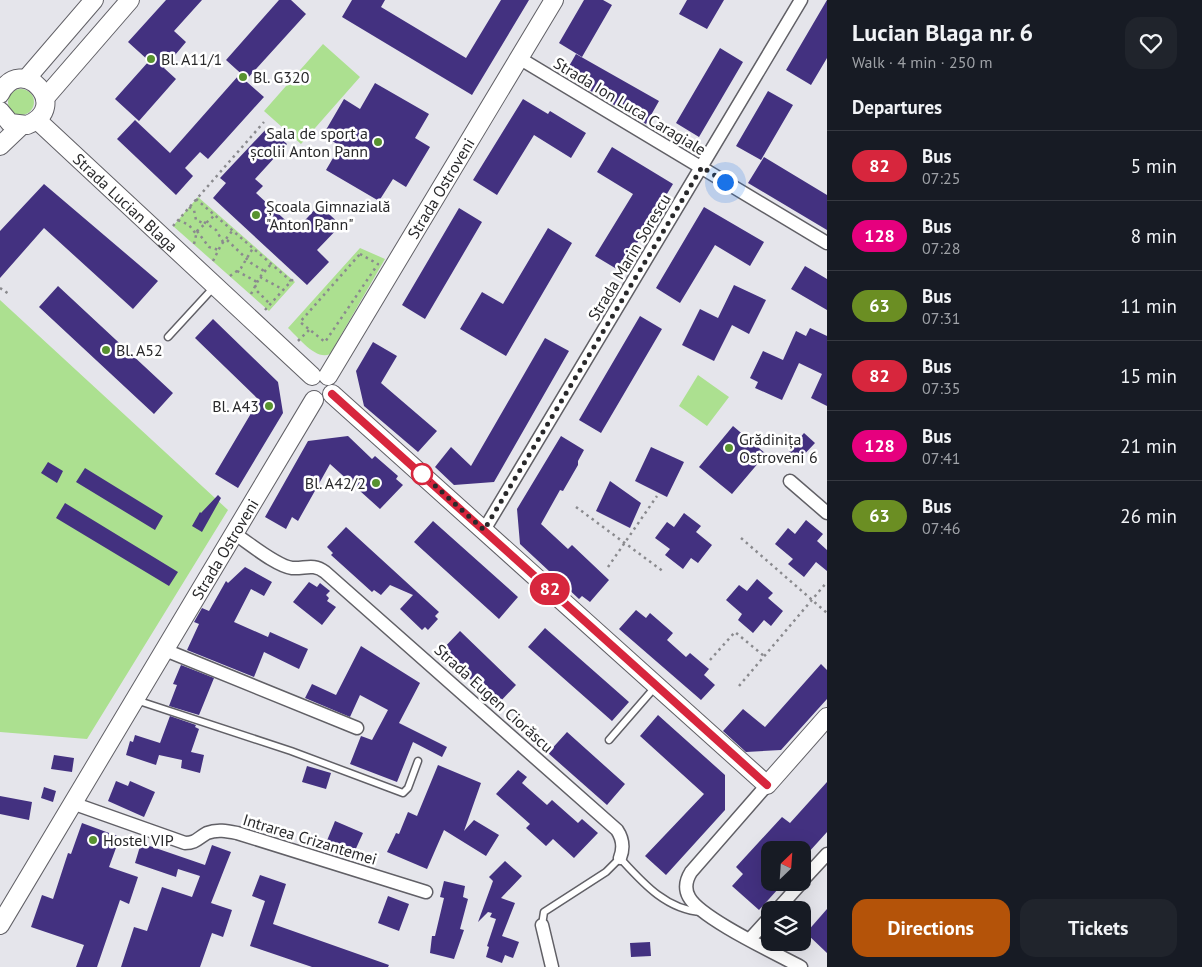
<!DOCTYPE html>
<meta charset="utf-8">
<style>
:root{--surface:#171b24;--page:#20242c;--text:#f1f3f6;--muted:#9ea1a6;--line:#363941;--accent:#b45309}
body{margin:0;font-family:"PT Sans",sans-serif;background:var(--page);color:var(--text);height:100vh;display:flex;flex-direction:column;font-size:19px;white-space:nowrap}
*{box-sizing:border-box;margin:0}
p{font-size:16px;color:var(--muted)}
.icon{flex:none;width:28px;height:28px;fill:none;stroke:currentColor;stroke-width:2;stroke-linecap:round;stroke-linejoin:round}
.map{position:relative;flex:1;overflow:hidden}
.panel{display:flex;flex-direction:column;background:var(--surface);width:375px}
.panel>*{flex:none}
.badge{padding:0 10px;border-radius:16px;font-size:18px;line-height:32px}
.needle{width:32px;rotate:25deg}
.buttons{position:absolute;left:761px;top:841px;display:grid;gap:10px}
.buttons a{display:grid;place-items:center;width:50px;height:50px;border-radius:10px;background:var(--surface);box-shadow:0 5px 20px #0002;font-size:25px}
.you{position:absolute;width:25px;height:25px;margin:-12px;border:4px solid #fff;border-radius:50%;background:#1a73e8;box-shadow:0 0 0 8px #1a73e833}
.map>.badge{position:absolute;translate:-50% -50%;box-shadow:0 0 0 2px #fff}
h2{padding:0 25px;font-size:19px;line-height:45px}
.round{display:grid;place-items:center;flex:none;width:52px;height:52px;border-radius:15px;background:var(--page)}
.summary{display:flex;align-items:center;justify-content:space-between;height:85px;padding:0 25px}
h1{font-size:24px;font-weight:700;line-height:38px}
.primary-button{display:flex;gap:10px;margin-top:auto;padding:10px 25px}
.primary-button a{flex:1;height:58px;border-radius:15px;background:var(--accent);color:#fff;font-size:20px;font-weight:700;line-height:58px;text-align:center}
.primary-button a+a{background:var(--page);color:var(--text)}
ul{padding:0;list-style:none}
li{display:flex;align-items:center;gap:15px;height:70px;padding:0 25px;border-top:1px solid var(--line)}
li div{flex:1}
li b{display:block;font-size:19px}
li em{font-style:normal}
li .badge{min-width:55px;font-weight:700;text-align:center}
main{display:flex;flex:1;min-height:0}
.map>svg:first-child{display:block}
.green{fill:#ace090}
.building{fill:#433180}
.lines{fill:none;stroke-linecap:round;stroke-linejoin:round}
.lane-casing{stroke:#616066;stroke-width:9}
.street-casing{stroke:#616066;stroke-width:15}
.secondary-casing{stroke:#616066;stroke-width:20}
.path{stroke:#8a8a8e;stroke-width:2.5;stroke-dasharray:2.5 4;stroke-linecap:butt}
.lane{stroke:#fff;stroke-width:6}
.street{stroke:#fff;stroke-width:12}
.secondary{stroke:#fff;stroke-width:18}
.line-casing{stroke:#fff;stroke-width:11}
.line{stroke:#d7263d;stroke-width:8}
.walk{stroke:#29292b;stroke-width:5;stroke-dasharray:0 9}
.poi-dot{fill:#589230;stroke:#fff;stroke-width:2}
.stop-dot{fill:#fff;stroke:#d7263d;stroke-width:2.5}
.labels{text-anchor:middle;stroke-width:5;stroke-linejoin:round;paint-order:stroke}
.poi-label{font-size:16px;fill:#29292b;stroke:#fff;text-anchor:start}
.street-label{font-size:16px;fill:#29292b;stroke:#fff}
</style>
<main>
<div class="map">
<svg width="827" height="967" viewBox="0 0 827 967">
<rect width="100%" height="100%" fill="#e5e5eb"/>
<path class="green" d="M 323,44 L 360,77 L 301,144 L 264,111 Z
M8 102a13 13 0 1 1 26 0a13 13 0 1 1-26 0Z
M 198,197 L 295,282 L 269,311 L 173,226 Z
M 360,248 L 385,259 L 330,354 C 316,361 298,337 288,328 Z
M 0,300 L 228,510 L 87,739 L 0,732 Z
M 698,375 L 729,397 L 707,426 L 679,406 Z"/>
<path class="building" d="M 166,0 L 202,0 L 174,31 L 186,42 L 164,68 L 176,79 L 139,121 L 115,99 L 149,61 L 128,42 Z
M 279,0 L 291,0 L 306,14 L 247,79 L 226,60 Z
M 352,0 L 385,0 L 381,7 L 466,58 L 501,0 L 529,0 L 472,95 L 342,17 Z
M 584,0 L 603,0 L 612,5 L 582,57 L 559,43 Z
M 687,0 L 724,0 L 707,29 L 679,14 Z
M 827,0 L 827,58 L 811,85 L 786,70 Z
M 720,48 L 743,62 L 699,137 L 676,123 Z
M 576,54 L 659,101 L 646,124 L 564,75 Z
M 239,75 L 264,97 L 208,159 L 200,152 L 185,168 L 193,176 L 176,195 L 117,139 L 135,120 L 170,153 Z
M 375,83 L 429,114 L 415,138 L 430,147 L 406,187 L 393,179 L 379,201 L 326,170 L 340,146 L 323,135 L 344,99 L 360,109 Z
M 768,91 L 793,105 L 761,160 L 736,146 Z
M 523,99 L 548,114 L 550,111 L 586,133 L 571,158 L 534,135 L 497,195 L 473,180 Z
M 268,127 L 287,144 L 255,179 L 263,186 L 256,193 L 296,230 L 319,205 L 341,225 L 317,250 L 329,262 L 307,285 L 213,198 L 226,183 L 220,178 Z
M 612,147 L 673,184 L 620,271 L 595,256 L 633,194 L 597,172 Z
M 764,157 L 827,195 L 827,230 L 748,183 Z
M 44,184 L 158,281 L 133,309 L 44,228 L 0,278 L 0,231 Z
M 704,207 L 764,242 L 750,266 L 715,245 L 680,303 L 656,288 Z
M 459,208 L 482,222 L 425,319 L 402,305 Z
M 548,228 L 572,243 L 506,356 L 460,329 L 482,292 L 503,304 Z
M 805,266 L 827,279 L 827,310 L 791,289 Z
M 734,285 L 766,300 L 749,334 L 732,325 L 714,361 L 682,345 L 700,309 L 718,318 Z
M 58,286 L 173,393 L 154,414 L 39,307 Z
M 640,316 L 662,329 L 601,433 L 579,420 Z
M 213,319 L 278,382 L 283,413 L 238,488 L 215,474 L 259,400 L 195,338 Z
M 810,328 L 827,336 L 827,406 L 811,398 L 822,374 L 799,363 L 782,400 L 755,388 L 758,382 L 750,378 L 763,351 L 783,360 L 796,331 L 806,336 Z
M 545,338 L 569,351 L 494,482 L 454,485 L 435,467 L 451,447 L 471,466 Z
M 373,342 L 397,356 L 381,383 L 437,431 L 418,452 L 364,406 L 356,371 Z
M 733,426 L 766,454 L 732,494 L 699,467 Z
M 804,433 L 815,443 L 799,460 L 789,451 Z
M 348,436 L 372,459 L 375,456 L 398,476 L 396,479 L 403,485 L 380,509 L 330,464 L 298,521 L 292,517 L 286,529 L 265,517 L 308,441 Z
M 561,436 L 584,450 L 578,461 L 578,465 L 563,491 L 560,490 L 541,524 L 568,549 L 572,545 L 609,580 L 590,602 L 582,596 L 579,599 L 520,544 L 517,509 Z
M 651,447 L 684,462 L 667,497 L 635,481 Z
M 48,462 L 63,471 L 57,483 L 41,473 Z
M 85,468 L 163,516 L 155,530 L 76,482 Z
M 610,481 L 641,503 L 630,528 L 596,511 Z
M 218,495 L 221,498 L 202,532 L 192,526 L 200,512 L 201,513 Z
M 65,503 L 178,572 L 169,586 L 56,518 Z
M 684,513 L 701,526 L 696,532 L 712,545 L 698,563 L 691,558 L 683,569 L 665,555 L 670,549 L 655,538 L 667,522 L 674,527 Z
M 806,520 L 823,534 L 817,541 L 827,550 L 827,571 L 816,562 L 804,577 L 788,564 L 793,559 L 775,544 L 788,528 L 795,534 Z
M 433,521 L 518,597 L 499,619 L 414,542 Z
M 346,527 L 439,612 L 435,616 L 438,619 L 428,630 L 425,627 L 422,630 L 400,609 L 413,595 L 390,585 L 381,595 L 374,590 L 372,592 L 331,555 L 333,553 L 327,547 Z
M 245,567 L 272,582 L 264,596 L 251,589 L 234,622 L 268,637 L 270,632 L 308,649 L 299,669 L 264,652 L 254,677 L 187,650 L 199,624 L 194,622 L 202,608 L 209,611 L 226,581 L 228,583 Z
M 757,579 L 773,593 L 768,598 L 783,611 L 771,626 L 764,620 L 753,633 L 738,620 L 742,614 L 726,600 L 739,585 L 747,591 Z
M 309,582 L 317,587 L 320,583 L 330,591 L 326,595 L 329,598 L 327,601 L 336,607 L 322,625 L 293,602 Z
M 636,610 L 646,618 L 650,613 L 673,633 L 667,640 L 686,657 L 690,653 L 709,669 L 704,675 L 715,685 L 701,700 L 619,629 Z
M 545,628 L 629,702 L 612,721 L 528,647 Z
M 460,631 L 516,685 L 497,705 L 441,651 Z
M 361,646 L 420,683 L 399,723 L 447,747 L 442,757 L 413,742 L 397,782 L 350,764 L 361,736 L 372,740 L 388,710 L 360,695 L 350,717 L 305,698 L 312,684 L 336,695 Z
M 821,664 L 827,670 L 827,699 L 781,750 L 746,752 L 723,731 L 743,709 L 765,727 Z
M 181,665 L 214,678 L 199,715 L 169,706 L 177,685 L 173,684 Z
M 658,715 L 725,775 L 725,810 L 666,875 L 645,856 L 704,794 L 640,736 Z
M 170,716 L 196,725 L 195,727 L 199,729 L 191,752 L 204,755 L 200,773 L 181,768 L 182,760 L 159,755 L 156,765 L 126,755 L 130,741 L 133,742 L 135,735 L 160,743 Z
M 567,732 L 625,784 L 607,805 L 548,753 Z
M 54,755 L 74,758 L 72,772 L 51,769 Z
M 438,765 L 481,783 L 464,831 L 474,820 L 499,835 L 486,856 L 444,830 L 427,869 L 387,852 L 396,833 L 399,834 L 408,812 L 417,816 Z
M 307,766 L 331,773 L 326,789 L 302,782 Z
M 518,770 L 527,777 L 522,783 L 547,805 L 552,800 L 578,823 L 582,819 L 598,833 L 574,858 L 553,839 L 546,846 L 526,828 L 530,824 L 496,794 Z
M 116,781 L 128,786 L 130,781 L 155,792 L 144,817 L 108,801 Z
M 827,782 L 827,832 L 808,853 L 804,850 L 770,850 L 770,882 L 779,888 L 759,910 L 732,886 L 743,874 L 736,867 L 782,817 L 790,823 Z
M 44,787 L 56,791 L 53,802 L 41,798 Z
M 0,796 L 32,802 L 29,820 L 0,814 Z
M 335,821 L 363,833 L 353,855 L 326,843 Z
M 82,823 L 120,837 L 109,867 L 138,877 L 129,904 L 120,900 L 97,967 L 76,967 L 84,945 L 31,927 L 42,895 L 53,899 L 68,853 L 71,854 Z
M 141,843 L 205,865 L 212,845 L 231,852 L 211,903 L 232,910 L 223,937 L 212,933 L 200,967 L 121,967 L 134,927 L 147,931 L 162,887 L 192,897 L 200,876 L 178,869 L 176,877 L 135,863 Z
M 505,861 L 522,876 L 501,898 L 515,903 L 502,936 L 519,942 L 513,958 L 505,955 L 502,963 L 486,957 L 489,947 L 487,946 L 496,919 L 490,917 L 492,913 L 488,912 L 478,922 L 493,881 L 489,877 Z
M 260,875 L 286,884 L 273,924 L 389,965 L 388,967 L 312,967 L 250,946 L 265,901 L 252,896 Z
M 444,881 L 465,886 L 463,897 L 468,899 L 460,929 L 464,930 L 454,959 L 430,953 L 432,936 L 435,936 L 444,898 L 440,897 Z
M 388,896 L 409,904 L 399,931 L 378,923 Z
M 827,909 L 827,953 L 806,933 Z
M 650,942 L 651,956 L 631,957 L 630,943 Z"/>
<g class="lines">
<g class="lane-casing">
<path id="lane" d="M 168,337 L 214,287
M 136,700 L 291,751 L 403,793 L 408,788 L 418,761
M 609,740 L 656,686
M 542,925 L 544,912 L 606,872 L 620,858 C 642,882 666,910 702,912"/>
</g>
<g class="street-casing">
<path id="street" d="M 519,58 L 827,243
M 790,481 L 827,513
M 484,530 L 801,0
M 235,534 C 249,543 276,566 292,568 C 305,569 313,563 325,572 L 617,830 C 623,839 624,848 620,858
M 165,650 L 357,728
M 767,785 L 691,872 C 686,880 684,888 689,897 C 700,918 777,954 801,967
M 72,803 L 185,843 C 196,843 198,838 207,833 C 217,829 227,831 237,833 L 426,892
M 802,881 L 827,854
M 777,910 L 802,882
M 542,925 L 552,967
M 750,939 L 770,917"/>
</g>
<g class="secondary-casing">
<g id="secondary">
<path d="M 26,79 L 94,0"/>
<path d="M 0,94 C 21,52 73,107 27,125 L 10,123 L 0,111"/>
<path d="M 45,98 L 130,0"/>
<path id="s1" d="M 37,120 L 312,376"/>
<path d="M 0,146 L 21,126"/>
<path id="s2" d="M 328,376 L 554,0"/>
<path d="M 332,394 L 767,785 L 827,717"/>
<path id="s3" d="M 0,925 L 314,400"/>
</g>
</g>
<path class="path" d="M 196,199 L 291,281
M 189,207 L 194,210 L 196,220 L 203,223
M 178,220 L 189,225 L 196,234
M 204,222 L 216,230 L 223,242
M 173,226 L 264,122
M 197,231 L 209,247 L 219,250
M 227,240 L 251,263 L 264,271
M 194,244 L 197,231 L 215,215
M 360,254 L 378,264 L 325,342 L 300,322 Z
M 213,261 L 221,245 L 233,230
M 237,271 L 257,282
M 230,276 L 241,268 L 253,248
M 260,277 L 284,290
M 255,285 L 257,291 L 270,304
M 0,288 L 9,294
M 251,294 L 260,277 L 271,264
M 265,310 L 294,278
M 298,341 L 309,330
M 576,507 L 664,572
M 741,538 L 827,613
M 608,567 L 657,496
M 710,660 L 735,632 L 764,656
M 739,686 L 827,582"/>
<use href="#lane" class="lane"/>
<use href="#street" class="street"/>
<use href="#secondary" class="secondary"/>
</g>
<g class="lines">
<g class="line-casing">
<path id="line" d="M 332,394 L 767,785"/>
</g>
<use href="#line" class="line"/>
<path class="walk" d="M 422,474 L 484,530 L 702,167 L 725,182"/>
</g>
<g class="poi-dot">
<circle cx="151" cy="59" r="5"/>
<circle cx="243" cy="77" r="5"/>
<circle cx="378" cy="142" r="5"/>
<circle cx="256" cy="215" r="5"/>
<circle cx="106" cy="350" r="5"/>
<circle cx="269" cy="406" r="5"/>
<circle cx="729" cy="448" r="5"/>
<circle cx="376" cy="483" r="5"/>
<circle cx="93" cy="840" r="5"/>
</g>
<circle class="stop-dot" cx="422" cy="474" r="10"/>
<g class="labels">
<g class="poi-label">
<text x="161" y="65">Bl. A11/1</text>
<text x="253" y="83">Bl. G320</text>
<text x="368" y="139" text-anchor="end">Sala de sport a<tspan x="368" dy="18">școlii Anton Pann</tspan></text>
<text x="266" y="212">Școala Gimnazială<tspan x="266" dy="18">"Anton Pann"</tspan></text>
<text x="116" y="356">Bl. A52</text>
<text x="259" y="412" text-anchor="end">Bl. A43</text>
<text x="739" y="445">Grădinița<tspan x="739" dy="18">Ostroveni 6</tspan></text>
<text x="366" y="489" text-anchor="end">Bl. A42/2</text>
<text x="103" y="846">Hostel VIP</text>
</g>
<g class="street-label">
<text transform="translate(630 106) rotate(31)" y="6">Strada Ion Luca Caragiale</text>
<text dy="6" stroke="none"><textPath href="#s2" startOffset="219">Strada Ostroveni</textPath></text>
<text dy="6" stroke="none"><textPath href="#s1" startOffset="121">Strada Lucian Blaga</textPath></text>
<text transform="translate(629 257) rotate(-59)" y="6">Strada Marin Sorescu</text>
<text dy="6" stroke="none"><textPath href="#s3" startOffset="438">Strada Ostroveni</textPath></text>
<text transform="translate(494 698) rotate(42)" y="6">Strada Eugen Ciorăscu</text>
<text transform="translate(310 839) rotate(17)" y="6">Intrarea Crizantemei</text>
</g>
</g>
</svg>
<div class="buttons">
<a><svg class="needle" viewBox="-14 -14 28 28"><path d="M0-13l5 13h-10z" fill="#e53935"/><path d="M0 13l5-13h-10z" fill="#9ea1a6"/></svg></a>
<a><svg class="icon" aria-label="layers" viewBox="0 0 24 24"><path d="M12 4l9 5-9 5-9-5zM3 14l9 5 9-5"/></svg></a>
</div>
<div class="you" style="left:725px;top:182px"></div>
<b class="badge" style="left:550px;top:589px;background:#d7263d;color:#fff">82</b>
</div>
<section class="panel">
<div class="summary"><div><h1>Lucian Blaga nr. 6</h1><p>Walk · 4 min · 250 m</p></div><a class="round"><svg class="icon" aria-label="heart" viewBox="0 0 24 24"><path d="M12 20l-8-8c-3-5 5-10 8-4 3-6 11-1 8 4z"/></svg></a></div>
<h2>Departures</h2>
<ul>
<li><span class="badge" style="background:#d7263d;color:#fff">82</span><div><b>Bus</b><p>07:25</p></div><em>5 min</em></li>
<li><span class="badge" style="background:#e6007e;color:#fff">128</span><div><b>Bus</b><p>07:28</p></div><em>8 min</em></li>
<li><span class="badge" style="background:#6b8e23;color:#fff">63</span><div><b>Bus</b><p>07:31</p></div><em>11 min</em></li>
<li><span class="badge" style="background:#d7263d;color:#fff">82</span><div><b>Bus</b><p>07:35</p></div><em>15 min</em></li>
<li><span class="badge" style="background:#e6007e;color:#fff">128</span><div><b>Bus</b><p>07:41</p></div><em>21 min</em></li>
<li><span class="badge" style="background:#6b8e23;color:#fff">63</span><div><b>Bus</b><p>07:46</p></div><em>26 min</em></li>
</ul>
<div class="primary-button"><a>Directions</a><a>Tickets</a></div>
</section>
</main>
